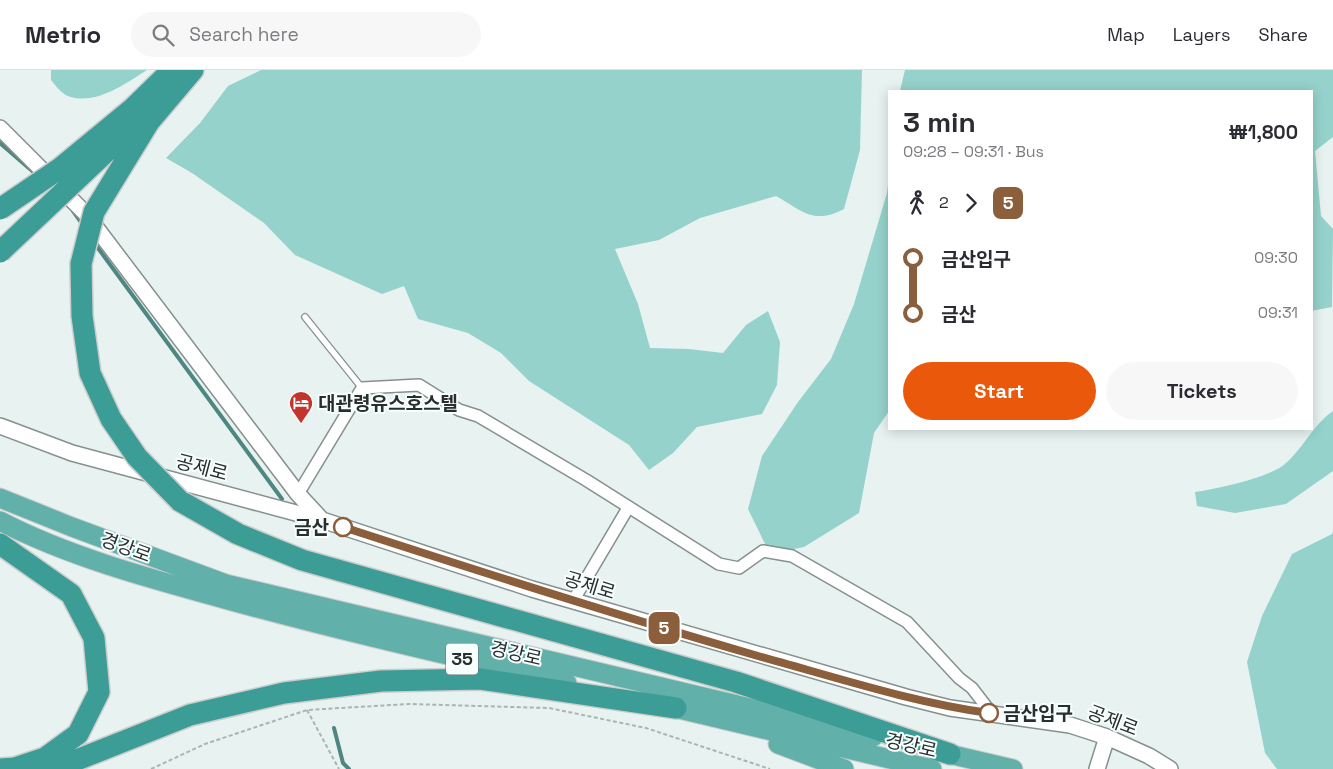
<!DOCTYPE html>
<meta charset="utf-8">
<style>
:root{--surface:#fff;--page:#f7f7f7;--text:#2b2b33;--muted:#7c7c81;--line:#e1e1e2;--accent:#ea580c}
body{margin:0;font-family:"Space Grotesk","Noto Sans KR",sans-serif;background:var(--page);color:var(--text);height:100vh;display:flex;flex-direction:column;font-size:19px;white-space:nowrap}
*{box-sizing:border-box;margin:0}
p{font-size:16px;color:var(--muted)}
.icon{flex:none;width:28px;height:28px;fill:none;stroke:currentColor;stroke-width:2;stroke-linecap:round;stroke-linejoin:round}
.map{position:relative;flex:1;overflow:hidden}
.panel{position:absolute;left:888px;top:20px;width:425px;height:340px;display:flex;flex-direction:column;background:var(--surface);border-radius:0px;box-shadow:0 2px 12px #0003}
.panel>*{flex:none}
.badge{padding:0 10px;border-radius:8px;font-size:18px;line-height:32px}
.map>.badge{position:absolute;translate:-50% -50%;box-shadow:0 0 0 2px #fff}
.legs{display:flex;align-items:center;gap:8px;height:55px;padding:0 15px;font-size:16px}
.legs p{margin-inline-start:auto}
.headline{display:flex;align-items:center;justify-content:space-between;height:85px;padding:0 15px}
h1{font-size:28px;font-weight:700;line-height:38px}
.cta{display:flex;gap:10px;margin-top:auto;padding:10px 15px}
.cta a{flex:1;height:58px;border-radius:30px;background:var(--accent);color:#fff;font-size:20px;font-weight:700;line-height:58px;text-align:center}
.cta a+a{background:var(--page);color:var(--text)}
ul{padding:0 15px;list-style:none}
li{display:flex;align-items:center;gap:18px;height:55px;font-size:19px}
li i{display:grid;place-items:center;width:8px;height:100%;margin:0 6px;background:currentColor}
li i::after{content:'';width:12px;height:12px;margin:-6px;border:4px solid;border-radius:50%;background:var(--surface)}
li p{margin-inline-start:auto}
li:first-child i{background:linear-gradient(#0000 50%,currentColor 0)}
li:last-child i{background:linear-gradient(currentColor 50%,#0000 0)}
header{display:flex;align-items:center;gap:30px;box-sizing:border-box;height:70px;padding:0 25px;background:var(--surface);border-bottom:1px solid var(--line)}
header strong{font-size:24px}
nav{display:flex;gap:28px;margin-inline-start:auto;font-size:18px}
.search{width:350px;height:45px;background:var(--page);display:flex;align-items:center;gap:12px;box-sizing:border-box;padding:0 18px;border-radius:28px;color:var(--muted);font-size:19px}
.map>svg:first-child{display:block}
.green{fill:#95d2cb}
.lines{fill:none;stroke-linecap:round;stroke-linejoin:round}
.stream{stroke:#4e8782;stroke-width:4}
.service-casing{stroke:#86908e;stroke-width:8}
.minor-casing{stroke:#86908e;stroke-width:14}
.tertiary-casing{stroke:#86908e;stroke-width:18}
.trunk-casing{stroke:#cccdcd;stroke-width:21}
.motorway-casing{stroke:#cccdcd;stroke-width:24}
.path{stroke:#abb4b3;stroke-width:2;stroke-dasharray:4 2.5;stroke-linecap:butt}
.service{stroke:#fff;stroke-width:5.5}
.minor{stroke:#fff;stroke-width:11}
.tertiary{stroke:#fff;stroke-width:15}
.trunk{stroke:#62b0aa;stroke-width:19}
.motorway{stroke:#3b9d95;stroke-width:21}
.motorway-bridge-casing{stroke:#cccdcd;stroke-width:24;stroke-linecap:butt}
.motorway-bridge{stroke:#3b9d95;stroke-width:21}
.line-1-casing{stroke:#fff;stroke-width:11}
.line-1{stroke:#8b5e3c;stroke-width:8}
.stop-1-dot{fill:#fff;stroke:#8b5e3c;stroke-width:2.5}
.labels{text-anchor:middle;stroke-width:4;stroke-linejoin:round;paint-order:stroke}
.shield{fill:#f6fffe;stroke:#676d6c;stroke-width:1}
.shield-label{font-size:18px;font-weight:bold;fill:#2a2e2d}
.poi-label{font-size:19px;font-weight:bold;fill:#2a2e2d;stroke:#f6fffe;text-anchor:start}
.street-label{font-size:19px;fill:#2a2e2d;stroke:#f6fffe}
.stop-label{font-size:19px;font-weight:bold;fill:#2a2e2d;stroke:#f6fffe;text-anchor:end}
</style>
<header>
<strong>Metrio</strong>
<div class="search"><svg class="icon" aria-label="search" viewBox="0 0 24 24"><circle cx="10" cy="10" r="6"/><path d="M15 15l6 6"/></svg>Search here</div>
<nav><a>Map</a><a>Layers</a><a>Share</a></nav>
</header>
<div class="map">
<svg width="1333" height="699" viewBox="0 0 1333 699">
<rect width="100%" height="100%" fill="#e7f2f1"/>
<path class="green" d="M 51,0 L 147,0 C 125,14 95,36 68,26 C 62,24 55,15 51,10 Z
M 261,0 L 862,0 L 860,80 L 844,139 C 813,155 803,141 776,126 L 700,148 L 659,170 L 615,179 L 638,234 L 650,278 L 689,279 L 723,283 L 746,255 L 768,241 L 780,272 L 777,315 L 762,344 L 697,357 L 673,383 L 649,400 L 629,375 L 529,311 L 501,283 L 468,263 L 418,249 L 404,216 L 382,224 L 295,185 L 264,153 L 192,103 L 166,88 L 200,53 L 228,16 Z
M 905,0 L 1333,0 L 1333,67 L 1315,81 L 1321,146 L 1333,159 L 1332,237 L 1311,241 L 1311,21 L 900,21 Z
M 889,106 L 889,341 L 874,363 L 859,443 L 804,477 L 770,484 L 748,439 L 762,386 L 798,332 L 831,289 L 854,234 L 887,123 Z
M 1333,341 L 1333,401 L 1286,434 L 1235,443 L 1197,436 L 1195,422 C 1216,419 1272,407 1286,393 C 1304,377 1313,355 1333,341 Z
M 1333,461 L 1333,699 L 1277,699 L 1265,683 L 1247,592 L 1262,546 L 1292,484 L 1332,464 Z"/>
<g class="lines">
<path class="stream" d="M 0,73 L 38,106
M 73,141 L 83,155
M 95,174 L 282,429
M 334,658 L 343,693 L 349,699"/>
<g class="service-casing">
<path id="service" d="M 305,247 L 362,318"/>
</g>
<g class="minor-casing">
<path id="minor" d="M 298,424 L 362,318 L 419,315 L 459,340 L 478,346 L 586,410 L 719,494 L 739,498 L 763,481 L 792,486 L 907,552 L 959,608 L 972,618 L 992,644
M 573,531 L 628,438"/>
</g>
<g class="tertiary-casing">
<path id="tertiary" d="M 0,58 L 85,143 L 298,424 L 322,450
M 0,356 L 72,383 L 322,450 L 532,519 L 906,627 L 950,638 L 1070,655 L 1107,667 L 1149,686 L 1170,699
M 1097,699 L 1107,667"/>
</g>
<g class="trunk-casing">
<path id="trunk" d="M 0,428 L 72,457 L 226,514 L 873,667
M 0,451 C 67,486 148,508 221,528 C 336,560 451,586 567,613
M 662,635 L 932,699
M 778,674 L 844,699
M 936,681 L 1013,699"/>
</g>
<g class="motorway-casing">
<path id="motorway" d="M 133,38 L 172,0
M 149,52 L 193,0
M 180,431 L 238,464 L 302,490 L 736,612 L 950,684
M 0,474 L 71,524 L 94,568 L 99,622 L 78,664 L 45,688 L 15,698 L 1,699
M 54,699 L 190,645 L 284,623 L 381,611 L 480,609 L 676,638"/>
</g>
<path class="path" d="M 307,640 L 339,699
M 151,699 L 205,674 L 307,640 L 409,634 L 549,638 L 646,658 L 770,699"/>
<use href="#service" class="service"/>
<use href="#minor" class="minor"/>
<use href="#tertiary" class="tertiary"/>
<use href="#trunk" class="trunk"/>
<use href="#motorway" class="motorway"/>
<g class="motorway-bridge-casing">
<path id="motorway-bridge" d="M 149,52 L 94,142 L 81,194 L 82,246 L 90,303 L 111,349 L 137,387 L 180,431
M 0,139 L 59,99 L 133,38
M 0,182 L 143,47"/>
</g>
<use href="#motorway-bridge" class="motorway-bridge"/>
</g>
<g class="lines">
<g class="line-1-casing">
<path id="line-1" d="M 343,457 C 481,502 619,546 758,586 C 835,607 911,632 989,643"/>
</g>
<use href="#line-1" class="line-1"/>
</g>
<defs>
<g id="hotel-pin" transform="scale(1.25)"><path d="M0 17L-7.5 6A9.5 9.5 0 1 1 7.5 6Z" fill="#c2342c" stroke="#f6fffe"/><path d="M-6-4.5h1.5V1H6V5H4.5V3h-9V5H-6ZM-4 0a1.8 1.8 0 1 1 3.6 0ZM.5 0V-2.5h3Q6-2.5 6 0Z" fill="#fff"/></g>
</defs>
<g fill-rule="evenodd">
<use href="#hotel-pin" x="301" y="333"/>
</g>
<g class="stop-1-dot">
<circle cx="343" cy="457" r="9"/>
<circle cx="989" cy="643" r="9"/>
</g>
<g class="labels">
<rect class="shield" x="446" y="573.5" width="32" height="31" rx="4"/>
<g class="shield-label">
<text x="462" y="595">35</text>
</g>
<g class="poi-label">
<text x="318" y="340">대관령유스호스텔</text>
</g>
<g class="street-label">
<text transform="translate(202 397) rotate(15)" y="7">공제로</text>
<text transform="translate(126 477) rotate(20)" y="7">경강로</text>
<text transform="translate(590 515) rotate(17)" y="7">공제로</text>
<text transform="translate(516 583) rotate(13)" y="7">경강로</text>
<text transform="translate(1113 650) rotate(21)" y="7">공제로</text>
<text transform="translate(911 675) rotate(13)" y="7">경강로</text>
</g>
<g class="stop-label">
<text x="329" y="464">금산</text>
<text x="1003" y="650" text-anchor="start">금산입구</text>
</g>
</g>
</svg>
<b class="badge" style="left:664px;top:558px;background:#8b5e3c;color:#fff">5</b>
<section class="panel">
<div class="headline"><div><h1>3 min</h1><p>09:28 – 09:31 · Bus</p></div><b>₩1,800</b></div>
<div class="legs"><svg class="icon" aria-label="walk" viewBox="0 0 24 24"><circle cx="13" cy="4" r="2"/><path d="M13 8l-2 6 4 7M11 14l-3 7M7 12l3-4h3l4 4"/></svg>2<svg class="icon" aria-label="forward" viewBox="0 0 24 24"><path d="M9 5l7 7-7 7"/></svg><b class="badge" style="background:#8b5e3c;color:#fff">5</b></div>
<ul>
<li><i style="color:#8b5e3c"></i><b>금산입구</b><p>09:30</p></li>
<li><i style="color:#8b5e3c"></i><b>금산</b><p>09:31</p></li>
</ul>
<div class="cta"><a>Start</a><a>Tickets</a></div>
</section>
</div>
